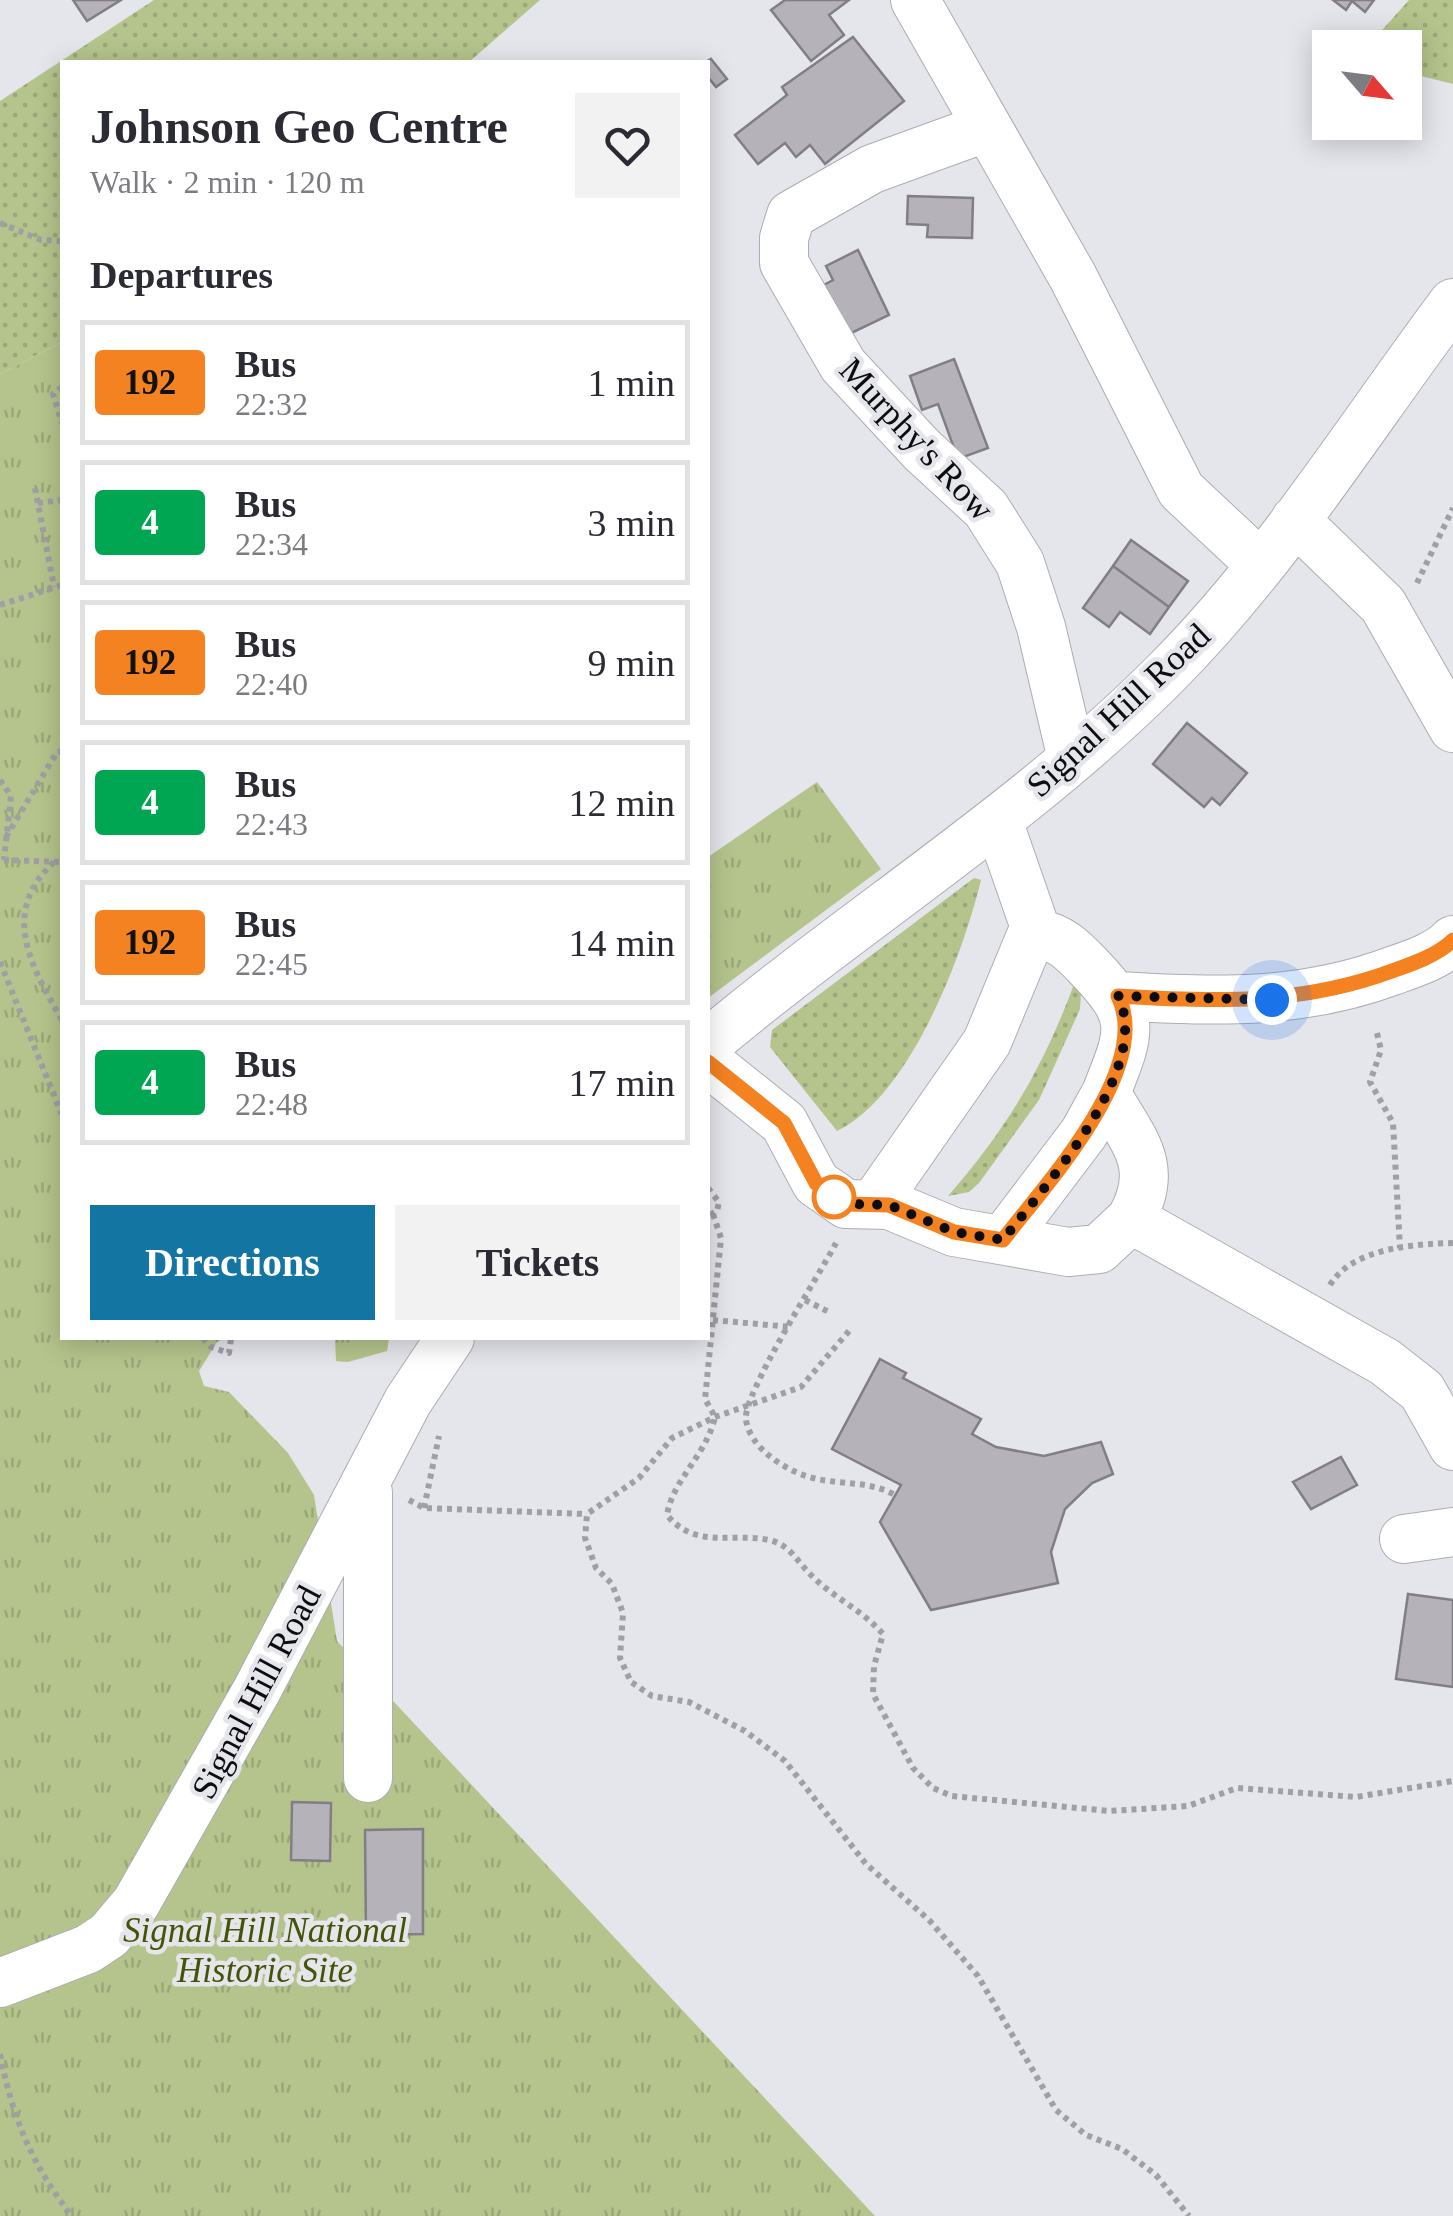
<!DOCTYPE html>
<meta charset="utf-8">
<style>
:root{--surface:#fff;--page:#f2f2f3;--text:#2b2b33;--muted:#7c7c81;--line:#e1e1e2;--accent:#1375a2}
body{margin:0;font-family:"Times New Roman",serif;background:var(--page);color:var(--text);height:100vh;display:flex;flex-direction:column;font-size:38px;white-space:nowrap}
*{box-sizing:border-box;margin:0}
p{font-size:32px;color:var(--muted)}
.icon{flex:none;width:55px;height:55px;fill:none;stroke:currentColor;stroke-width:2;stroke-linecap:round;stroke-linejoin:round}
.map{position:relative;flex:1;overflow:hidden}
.panel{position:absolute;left:60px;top:60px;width:650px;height:1280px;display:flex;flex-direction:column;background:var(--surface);border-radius:0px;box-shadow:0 5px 25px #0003}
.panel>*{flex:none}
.badge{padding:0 20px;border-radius:8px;font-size:35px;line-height:65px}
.needle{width:65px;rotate:118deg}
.tools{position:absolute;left:1312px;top:30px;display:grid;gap:20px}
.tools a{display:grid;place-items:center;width:110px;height:110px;border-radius:0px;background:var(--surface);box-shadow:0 5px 25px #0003;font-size:50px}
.you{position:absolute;width:50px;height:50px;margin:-25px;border:8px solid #fff;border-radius:50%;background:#1a73e8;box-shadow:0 0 0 15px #1a73e833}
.map>.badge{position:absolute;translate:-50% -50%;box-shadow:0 0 0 5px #fff}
h2{padding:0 30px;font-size:38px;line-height:90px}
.round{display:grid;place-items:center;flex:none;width:105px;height:105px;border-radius:0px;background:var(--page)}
.head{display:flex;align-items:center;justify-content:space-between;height:170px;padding:0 30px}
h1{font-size:48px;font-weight:700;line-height:75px}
.primary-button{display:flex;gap:20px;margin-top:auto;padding:20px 30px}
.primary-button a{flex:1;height:115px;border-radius:0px;background:var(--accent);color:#fff;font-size:40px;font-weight:700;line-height:115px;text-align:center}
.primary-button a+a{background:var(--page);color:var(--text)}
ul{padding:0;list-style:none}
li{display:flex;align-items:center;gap:30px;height:125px;margin:0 20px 15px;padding:0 10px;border:5px solid var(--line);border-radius:0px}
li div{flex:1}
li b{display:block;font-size:38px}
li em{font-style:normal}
li .badge{min-width:110px;font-weight:700;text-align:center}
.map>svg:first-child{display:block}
.grass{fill:url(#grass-dots)}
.park{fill:url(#park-tufts)}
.building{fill:#b6b2b9;stroke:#827e85;stroke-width:2.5}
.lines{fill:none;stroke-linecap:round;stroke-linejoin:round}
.minor-casing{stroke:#acacb3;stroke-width:50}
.path{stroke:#9f9fa5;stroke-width:6;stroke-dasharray:5 5;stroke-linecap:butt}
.minor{stroke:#fff;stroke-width:48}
.line-casing{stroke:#fff;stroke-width:22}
.line{stroke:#f58220;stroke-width:15}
.walk{stroke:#0d0d10;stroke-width:10;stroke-dasharray:0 18}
.stop-dot{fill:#fff;stroke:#f58220;stroke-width:5}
.labels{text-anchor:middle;stroke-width:9;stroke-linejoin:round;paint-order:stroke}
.street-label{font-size:35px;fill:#0d0d10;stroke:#e5e5ec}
.park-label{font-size:35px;font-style:italic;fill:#455304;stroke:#e5e5ec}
</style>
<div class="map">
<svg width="1453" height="2216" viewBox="0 0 1453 2216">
<defs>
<pattern id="grass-dots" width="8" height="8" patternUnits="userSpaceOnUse" patternTransform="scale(2.5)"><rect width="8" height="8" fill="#b5c48c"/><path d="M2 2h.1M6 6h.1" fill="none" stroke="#9aa778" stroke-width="1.8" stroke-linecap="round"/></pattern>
<pattern id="park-tufts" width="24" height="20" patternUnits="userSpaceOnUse" patternTransform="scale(2.5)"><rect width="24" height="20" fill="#b5c48c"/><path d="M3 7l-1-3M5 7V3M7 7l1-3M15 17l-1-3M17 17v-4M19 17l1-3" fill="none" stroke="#9aa778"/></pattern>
</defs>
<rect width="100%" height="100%" fill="#e5e5ec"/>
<path class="grass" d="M 154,0 L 540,0 L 469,62 L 62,62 L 62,342 L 0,374 L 0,101 Z
M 1409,0 L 1453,0 L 1453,84 L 1405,72 L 1405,48 L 1367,47 Z
M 974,878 L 981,880 C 963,955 910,1096 837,1131 L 770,1047 L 772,1030 Z
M 1076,979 L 1081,992 L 1080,1009 L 1039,1100 L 979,1183 L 969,1192 L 948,1196 C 1009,1126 1044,1066 1076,979 Z"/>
<path class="park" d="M 62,342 L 62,1338 L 227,1338 L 217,1342 L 199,1371 L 204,1386 L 229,1392 L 288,1453 L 314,1495 L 337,1641 L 875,2216 L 0,2216 L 0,374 Z
M 817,782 L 881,869 L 708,998 L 708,857 Z
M 335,1338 L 389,1338 L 387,1351 L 348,1362 L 336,1361 Z"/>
<path class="building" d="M 73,0 L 121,0 L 87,21 Z
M 785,0 L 849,0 L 829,15 L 844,35 L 811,61 L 771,10 Z
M 1333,0 L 1374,0 L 1365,12 L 1352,1 L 1346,10 Z
M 853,37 L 904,101 L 825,164 L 810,145 L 796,157 L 785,143 L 758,164 L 735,135 L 787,95 L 782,87 Z
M 711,59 L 727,79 L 716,87 L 708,77 L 706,62 Z
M 908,196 L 973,198 L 972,238 L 927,237 L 928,225 L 907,224 Z
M 858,250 L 889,315 L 843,337 L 820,287 L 833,280 L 826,266 Z
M 954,359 L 988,448 L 958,459 L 938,404 L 922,410 L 910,376 Z
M 1131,540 L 1188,581 L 1169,607 L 1113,566 Z
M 1113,566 L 1169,607 L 1150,634 L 1120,612 L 1109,627 L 1083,608 Z
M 1187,723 L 1247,773 L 1220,805 L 1212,798 L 1204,807 L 1153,764 Z
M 880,1359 L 906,1373 L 903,1378 L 981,1419 L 972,1434 L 996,1447 L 1044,1456 L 1101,1442 L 1113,1474 L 1092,1483 L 1065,1509 L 1051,1552 L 1058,1583 L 931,1610 L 880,1522 L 901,1485 L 832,1449 Z
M 1341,1457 L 1357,1485 L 1311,1509 L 1293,1482 Z
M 1408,1594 L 1453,1600 L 1453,1687 L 1396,1679 Z
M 292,1802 L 331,1803 L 330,1861 L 291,1860 Z
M 423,1829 L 423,1934 L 366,1935 L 365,1830 Z"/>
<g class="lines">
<g class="minor-casing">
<path id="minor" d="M 915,0 L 1073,277 L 1181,490 L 1260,564
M 985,128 L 872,169 L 791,215 L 784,238 L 784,263 L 843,365 L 922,450 L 986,509 L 1020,563 L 1041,627 L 1072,759
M 1295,520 L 1383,605 L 1453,728
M 998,821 L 1037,933
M 1037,933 C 1061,938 1073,950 1089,967 C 1138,1018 1131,1030 1106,1093 C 1133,1141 1161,1165 1131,1219
M 1118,996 C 1213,1002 1301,1005 1392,971 C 1412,964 1438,956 1453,940
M 708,1043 C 858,917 1027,813 1166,673 C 1276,563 1360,427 1453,303
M 708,1062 L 784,1123 L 816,1183 L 846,1204 L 889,1205 L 954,1232 L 1068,1252 L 1099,1249 L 1131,1219 L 1385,1362 L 1422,1391 L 1453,1446
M 874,1204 L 987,1042 L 1030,938 L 1037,933
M 1003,1240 L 1084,1133 L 1106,1093
M 368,1492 L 368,1778
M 1404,1539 L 1453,1532
M 0,1983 L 88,1949 L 109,1935 L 136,1903 L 257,1690 L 408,1401 L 450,1338"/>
</g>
<path class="path" d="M 0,223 L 41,240 L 62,241
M 62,387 L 53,394 L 62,423
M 35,488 L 54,587
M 38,503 L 62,500
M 1417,583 L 1453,508
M 0,605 L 62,585
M 0,780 L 11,796 L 4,860
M 6,837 L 57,752 L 62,751
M 4,860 L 62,862
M 54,862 C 0,912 30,965 62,1020
M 0,962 L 62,1115
M 1377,1033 L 1381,1050 L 1370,1082 L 1393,1123 L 1400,1248
M 708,1188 L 719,1202 L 717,1211 L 708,1216
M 713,1214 L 721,1238 L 705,1399 L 715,1417 C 706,1456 673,1479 667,1515 C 696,1550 732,1532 769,1540 C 789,1544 797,1561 810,1574 C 832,1597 861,1609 883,1634 L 874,1666 L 873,1694 L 913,1768 L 933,1788 L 952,1796 L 1109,1811 L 1188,1806 L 1237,1788 L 1356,1797 L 1453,1781
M 836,1243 C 820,1274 742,1395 746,1420 C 750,1447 782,1468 806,1476 C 836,1486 866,1479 895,1495
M 1330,1285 C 1352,1248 1414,1244 1453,1243
M 805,1300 L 829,1312
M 713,1320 L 791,1327
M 849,1331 L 801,1387 L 715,1417 L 672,1438 L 639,1478 L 587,1514 L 585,1538 L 596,1568 L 612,1584 L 623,1613 L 620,1658 L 631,1682 L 652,1696 L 689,1702 L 745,1731 L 785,1761 L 866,1864 L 929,1920 L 978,1976 L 1056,2110 L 1086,2135 L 1122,2149 L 1156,2175 L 1189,2216
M 203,1338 L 211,1347 L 229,1353 L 231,1338
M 409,1500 L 424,1508 L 587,1514
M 424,1508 L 439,1436
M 0,2054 C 12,2116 32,2166 72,2216"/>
<use href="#minor" class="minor"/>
</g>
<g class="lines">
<g class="line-casing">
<path id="line" d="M 708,1062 L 784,1123 L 816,1183 L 830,1195 L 846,1204 L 889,1205 L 954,1232 L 1003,1240 C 1044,1186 1154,1069 1118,996 C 1213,1002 1300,1005 1392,971 C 1412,964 1438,955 1453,940"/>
</g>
<use href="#line" class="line"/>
<path class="walk" d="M 834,1197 L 830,1195 L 846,1204 L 889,1205 L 954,1232 L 1003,1240 C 1044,1186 1154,1069 1118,996 L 1272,1000"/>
</g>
<circle class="stop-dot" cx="834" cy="1197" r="20"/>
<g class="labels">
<g class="street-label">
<text transform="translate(917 439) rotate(47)" y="12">Murphy's Row</text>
<text transform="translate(1118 710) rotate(-43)" y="12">Signal Hill Road</text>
<text transform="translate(256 1692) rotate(-62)" y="12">Signal Hill Road</text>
</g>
<g class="park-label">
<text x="265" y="1942">Signal Hill National<tspan x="265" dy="40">Historic Site</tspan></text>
</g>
</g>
</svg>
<div class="tools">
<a><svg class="needle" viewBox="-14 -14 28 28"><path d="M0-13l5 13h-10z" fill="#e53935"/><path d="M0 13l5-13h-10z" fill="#7c7c81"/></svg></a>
</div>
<div class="you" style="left:1272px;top:1000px"></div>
<section class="panel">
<div class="head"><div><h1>Johnson Geo Centre</h1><p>Walk · 2 min · 120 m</p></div><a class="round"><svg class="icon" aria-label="heart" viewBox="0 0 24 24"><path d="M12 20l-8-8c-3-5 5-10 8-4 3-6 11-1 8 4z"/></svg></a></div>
<h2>Departures</h2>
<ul>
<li><span class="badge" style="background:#f58220;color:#111">192</span><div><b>Bus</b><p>22:32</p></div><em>1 min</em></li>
<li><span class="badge" style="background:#00a651;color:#fff">4</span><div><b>Bus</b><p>22:34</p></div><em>3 min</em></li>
<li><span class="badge" style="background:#f58220;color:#111">192</span><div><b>Bus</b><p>22:40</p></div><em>9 min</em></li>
<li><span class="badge" style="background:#00a651;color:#fff">4</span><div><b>Bus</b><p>22:43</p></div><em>12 min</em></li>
<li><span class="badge" style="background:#f58220;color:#111">192</span><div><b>Bus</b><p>22:45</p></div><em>14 min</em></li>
<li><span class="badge" style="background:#00a651;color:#fff">4</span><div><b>Bus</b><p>22:48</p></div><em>17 min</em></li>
</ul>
<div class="primary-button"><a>Directions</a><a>Tickets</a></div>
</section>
</div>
